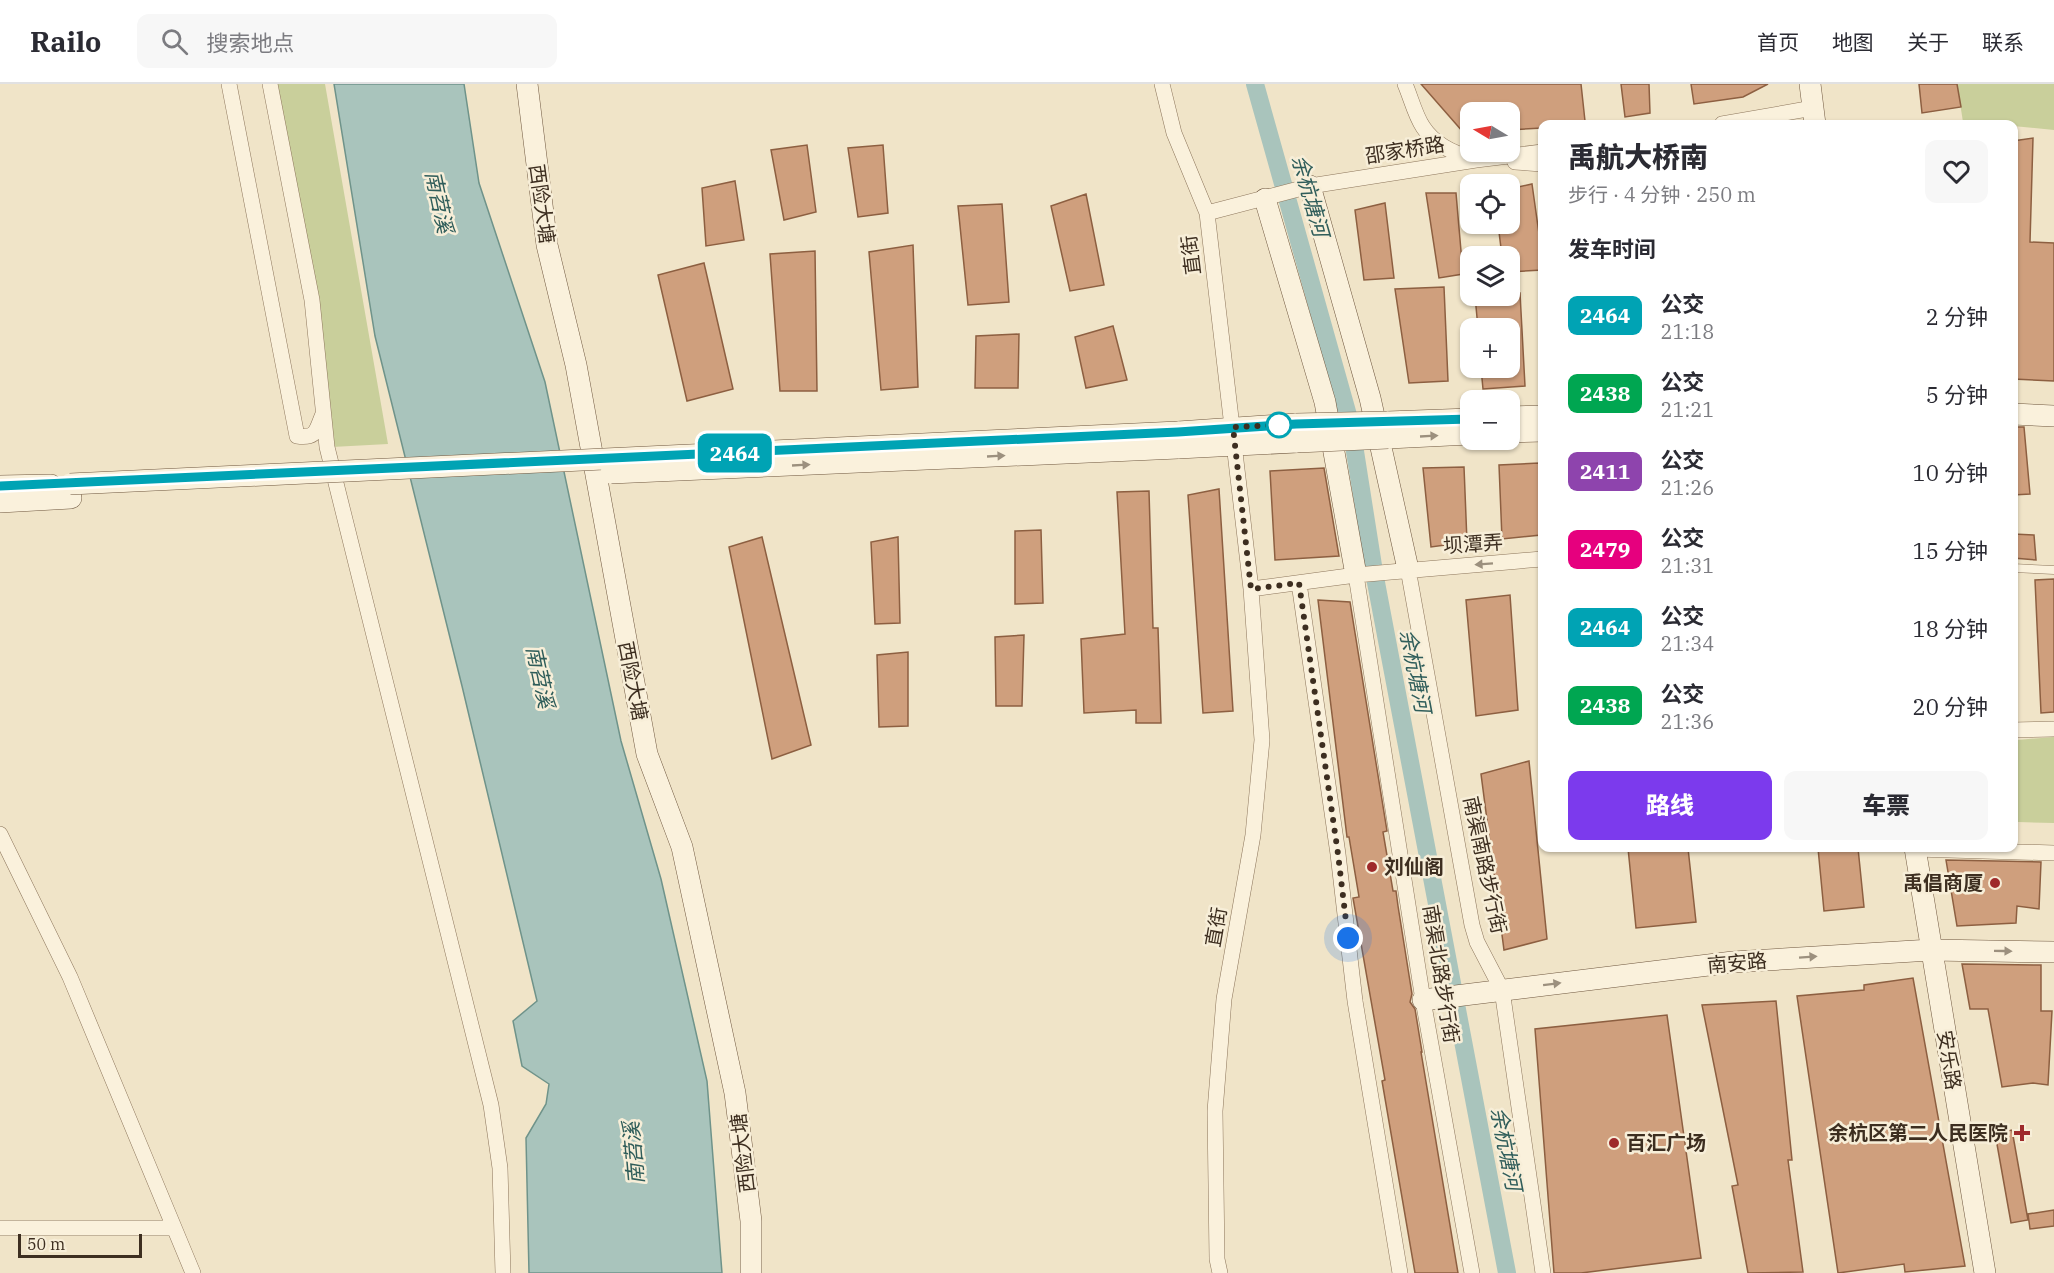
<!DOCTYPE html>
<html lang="zh">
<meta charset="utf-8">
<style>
:root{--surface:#fff;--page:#f7f7f7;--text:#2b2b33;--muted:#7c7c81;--line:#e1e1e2;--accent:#7c3aed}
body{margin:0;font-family:"IBM Plex Serif","Noto Sans SC",serif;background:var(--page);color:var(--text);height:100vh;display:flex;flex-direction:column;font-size:22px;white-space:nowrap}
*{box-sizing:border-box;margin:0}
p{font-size:20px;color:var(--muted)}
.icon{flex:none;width:33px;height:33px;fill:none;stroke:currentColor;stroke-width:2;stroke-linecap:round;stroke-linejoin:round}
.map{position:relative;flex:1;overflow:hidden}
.drawer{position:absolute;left:1538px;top:36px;width:480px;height:732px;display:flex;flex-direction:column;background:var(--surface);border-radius:12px;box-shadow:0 2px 4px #0004}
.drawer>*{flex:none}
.badge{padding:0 12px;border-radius:9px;font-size:21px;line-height:39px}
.needle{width:39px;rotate:280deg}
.tools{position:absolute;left:1460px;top:18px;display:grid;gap:12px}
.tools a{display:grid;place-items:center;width:60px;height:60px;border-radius:12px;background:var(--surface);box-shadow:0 2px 4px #0004;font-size:30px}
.scale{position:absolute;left:18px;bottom:15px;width:124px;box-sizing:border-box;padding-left:6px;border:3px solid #3d2e20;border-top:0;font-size:16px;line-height:21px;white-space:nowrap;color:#3d2e20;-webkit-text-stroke:4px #f7eed8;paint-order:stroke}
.you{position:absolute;width:30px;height:30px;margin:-15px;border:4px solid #fff;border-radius:50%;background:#1a73e8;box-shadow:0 0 0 9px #1a73e833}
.map>.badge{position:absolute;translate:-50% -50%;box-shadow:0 0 0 3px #fff}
h2{padding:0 30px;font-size:22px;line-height:54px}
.round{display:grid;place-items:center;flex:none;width:63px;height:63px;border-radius:12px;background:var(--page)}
.headline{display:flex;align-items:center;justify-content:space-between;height:102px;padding:0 30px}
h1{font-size:28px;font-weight:800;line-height:45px}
.primary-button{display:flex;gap:12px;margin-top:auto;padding:12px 30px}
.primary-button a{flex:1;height:69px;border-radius:12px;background:var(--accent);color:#fff;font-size:24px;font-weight:800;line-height:69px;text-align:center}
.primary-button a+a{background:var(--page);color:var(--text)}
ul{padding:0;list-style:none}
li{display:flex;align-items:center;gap:18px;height:78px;padding:0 30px}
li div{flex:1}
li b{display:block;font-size:22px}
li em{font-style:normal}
li .badge{min-width:66px;font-weight:700;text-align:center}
header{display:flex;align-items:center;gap:36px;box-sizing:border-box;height:84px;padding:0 30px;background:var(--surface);border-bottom:2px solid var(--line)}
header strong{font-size:28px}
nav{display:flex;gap:33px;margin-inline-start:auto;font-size:21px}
.search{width:420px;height:54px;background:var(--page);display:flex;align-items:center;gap:15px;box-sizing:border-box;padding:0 21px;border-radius:12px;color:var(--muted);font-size:22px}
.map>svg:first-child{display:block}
.green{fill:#c9cf9b}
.water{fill:#a9c4bc;stroke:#6f938a;stroke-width:1.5}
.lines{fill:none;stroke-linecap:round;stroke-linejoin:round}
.canal{stroke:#a9c4bc;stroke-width:18}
.building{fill:#cf9f7d;stroke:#8d5f41;stroke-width:1.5}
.lane-casing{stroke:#8d765c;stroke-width:9}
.street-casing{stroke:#8d765c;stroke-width:16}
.secondary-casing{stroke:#6f573f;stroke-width:22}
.lane{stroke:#faf1dc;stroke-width:8}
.street{stroke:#faf1dc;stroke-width:15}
.secondary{stroke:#faf1dc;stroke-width:21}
.secondary-bridge-casing{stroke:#6f573f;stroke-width:22;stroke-linecap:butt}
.secondary-bridge{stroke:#faf1dc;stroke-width:21}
.oneway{fill:#9c907e}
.line-casing{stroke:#fff;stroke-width:14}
.line{stroke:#00a3b4;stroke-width:9}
.walk{stroke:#3d2e20;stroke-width:6;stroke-dasharray:0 10.8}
.stop-dot{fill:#fff;stroke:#00a3b4;stroke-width:3}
.poi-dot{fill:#9e2a2b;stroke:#f7eed8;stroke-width:2}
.labels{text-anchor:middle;stroke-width:5;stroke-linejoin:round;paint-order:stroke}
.street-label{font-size:20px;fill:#3d2e20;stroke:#f7eed8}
.poi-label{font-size:20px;font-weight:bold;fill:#3d2e20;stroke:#f7eed8;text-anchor:start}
.water-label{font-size:21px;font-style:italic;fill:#2f5d5a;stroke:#f7eed8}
</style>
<header>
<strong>Railo</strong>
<div class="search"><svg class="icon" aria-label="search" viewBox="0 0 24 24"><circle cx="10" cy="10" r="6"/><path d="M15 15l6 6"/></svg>搜索地点</div>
<nav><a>首页</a><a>地图</a><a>关于</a><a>联系</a></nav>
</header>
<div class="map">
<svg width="2054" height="1189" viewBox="0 0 2054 1189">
<rect width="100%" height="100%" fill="#f0e4c8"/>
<path class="green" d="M 273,0 L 325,0 L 388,360 L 332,363 Z
M 1957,0 L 2054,0 L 2054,46 L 2013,42 L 2013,40 L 1963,38 Z
M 2054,653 L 2054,739 L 2018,738 L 2017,656 Z"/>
<path class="water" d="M 334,0 L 464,0 L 479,99 L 545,298 L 621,657 L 661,795 L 707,997 L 722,1189 L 529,1189 L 526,1054 L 546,1020 L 549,1000 L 522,982 L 513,937 L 537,917 L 462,602 L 375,252 Z"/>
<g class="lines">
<path class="canal" d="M 1255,0 L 1351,342 L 1374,488 L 1507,1189"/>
</g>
<path class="building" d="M 1421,0 L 1581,0 L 1585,37 L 1560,40 L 1542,40 L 1542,44 L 1509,46 L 1509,28 L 1470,28 L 1470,56 Z
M 1621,0 L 1649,0 L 1650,29 L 1625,33 Z
M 1691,0 L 1768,0 L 1743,13 L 1694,20 Z
M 1919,0 L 1957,0 L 1961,23 L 1922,29 Z
M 2033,54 L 2030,158 L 2054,159 L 2054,297 L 2013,295 L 2013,57 Z
M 807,61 L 816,128 L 784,136 L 771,66 Z
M 883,61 L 888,129 L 858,133 L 848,64 Z
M 735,97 L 744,156 L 706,162 L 702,104 Z
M 1532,100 L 1542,171 L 1542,186 L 1509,188 L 1509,172 L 1502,172 L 1498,140 L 1509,140 L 1509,105 Z
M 1426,109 L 1456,109 L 1463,190 L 1439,194 Z
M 1086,110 L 1104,201 L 1070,207 L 1051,122 Z
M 1385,119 L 1394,194 L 1364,196 L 1355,126 Z
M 1002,120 L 1009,218 L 968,221 L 958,122 Z
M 913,161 L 918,303 L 881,306 L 869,168 Z
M 815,167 L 817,307 L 780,307 L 770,170 Z
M 704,179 L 733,305 L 687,317 L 658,191 Z
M 1444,203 L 1448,297 L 1409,299 L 1395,205 Z
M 1509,209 L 1520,209 L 1525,302 L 1483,305 L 1481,284 L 1509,284 L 1509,244 L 1478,244 L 1475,212 L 1509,212 Z
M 1113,242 L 1127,296 L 1086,304 L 1075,253 Z
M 1019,250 L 1018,304 L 975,304 L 976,252 Z
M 2013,343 L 2024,343 L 2030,410 L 2013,411 Z
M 1539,379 L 1541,451 L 1502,455 L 1499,381 Z
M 1464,383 L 1467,458 L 1431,463 L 1423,384 Z
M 1324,384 L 1339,472 L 1275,476 L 1270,387 Z
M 1219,405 L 1233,627 L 1203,629 L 1188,411 Z
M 1149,407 L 1153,544 L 1158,544 L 1161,639 L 1136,639 L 1136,626 L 1084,629 L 1081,555 L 1125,550 L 1117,408 Z
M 1041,446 L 1043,519 L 1015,520 L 1015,447 Z
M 2013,450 L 2034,451 L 2036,476 L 2013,474 Z
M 762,453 L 811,661 L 772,675 L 729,463 Z
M 898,453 L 900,539 L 875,540 L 871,458 Z
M 2054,495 L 2054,628 L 2041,629 L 2035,496 Z
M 1510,511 L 1518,626 L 1476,632 L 1466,516 Z
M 1318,516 L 1350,518 L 1387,747 L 1383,748 L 1393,807 L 1396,807 L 1398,822 L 1412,910 L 1410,918 L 1415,925 L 1422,968 L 1421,968 L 1458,1189 L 1415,1189 L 1382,997 L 1385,996 L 1353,814 L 1359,813 L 1349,753 L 1347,753 Z
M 1024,551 L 1022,622 L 996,622 L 995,553 Z
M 908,568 L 908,642 L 879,643 L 877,571 Z
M 1529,677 L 1547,855 L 1504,866 L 1481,690 Z
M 1628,764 L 1688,764 L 1696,838 L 1636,844 Z
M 1818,764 L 1858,764 L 1864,823 L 1824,827 Z
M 1946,776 L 2041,778 L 2039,825 L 2017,822 L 2016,839 L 1957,842 Z
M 1962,880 L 2041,881 L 2041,927 L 2052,927 L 2048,1001 L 2033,999 L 2002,1003 L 1988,925 L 1970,925 Z
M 1913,894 L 1965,1182 L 1905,1188 L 1904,1180 L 1838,1189 L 1797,912 L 1864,906 L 1864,901 Z
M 1776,917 L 1792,1076 L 1788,1076 L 1803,1188 L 1748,1189 L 1732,1102 L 1738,1101 L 1702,921 Z
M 1667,931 L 1701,1174 L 1581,1189 L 1554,1189 L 1535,945 Z
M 2012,1046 L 2028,1136 L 2011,1139 L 1995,1049 Z
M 2054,1126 L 2054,1142 L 2030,1145 L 2028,1130 Z"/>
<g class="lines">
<g class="lane-casing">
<path id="lane" d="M 2013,484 L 2054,486"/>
</g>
<g class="street-casing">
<path id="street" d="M 229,0 L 297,352 C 317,355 316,346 323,330
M 270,0 L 312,216 L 327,363 L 491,1021 L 500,1084 L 503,1189
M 1162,0 L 1174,49 L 1207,129 L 1251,505 L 1356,491 L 1542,475
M 1405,0 C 1411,14 1415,31 1423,43 C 1434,60 1455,70 1474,75
M 1722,40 L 1813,24
M 1515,78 L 1542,80
M 1207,129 L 1310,102 L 1476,76 L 1542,68
M 1408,485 L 1472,841 L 1477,858 L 1502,906 L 1543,1189
M 1356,491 L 1423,916 L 1472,1189
M 1299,499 L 1338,770 L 1355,917 L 1400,1189
M 2013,646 L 2054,645
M 0,750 L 70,893 L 193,1189
M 1915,765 L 2054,769
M 0,1144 L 173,1144
M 1220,1189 L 1217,1175 L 1215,1027 L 1224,915 L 1253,751 L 1262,656 L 1251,505"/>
</g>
<g class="secondary-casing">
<path id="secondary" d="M 527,0 L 547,161 L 576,281 L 647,670 L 682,763 L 735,1009 L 751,1137 L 751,1189
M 1810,0 L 1815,40
M 1310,102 L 1370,314 L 1408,485
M 1265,115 L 1325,318 L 1356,491
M 2013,330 L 2054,332
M 1509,333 L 1542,332
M 1387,338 L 1470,335
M 1178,348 L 1296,340
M 1509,348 L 1542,347
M 1388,354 L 1470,350
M 1178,364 L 1297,358
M 0,402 L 51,401
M 0,418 L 71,414
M 1915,764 L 1985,1189
M 1423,916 L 1733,878 L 1931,866 L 2054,868"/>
</g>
<use href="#lane" class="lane"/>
<use href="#street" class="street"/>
<use href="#secondary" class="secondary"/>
<g class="secondary-bridge-casing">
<path id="secondary-bridge" d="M 1296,340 L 1387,338
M 1297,358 L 1388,354
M 611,389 L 1178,364
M 70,400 L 1178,348"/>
</g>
<use href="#secondary-bridge" class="secondary-bridge"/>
</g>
<defs><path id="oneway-solid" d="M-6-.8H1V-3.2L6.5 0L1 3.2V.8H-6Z" transform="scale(1.5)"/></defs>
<g class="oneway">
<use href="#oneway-solid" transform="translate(1429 352) rotate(-3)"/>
<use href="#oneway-solid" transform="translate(996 372) rotate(-3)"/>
<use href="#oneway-solid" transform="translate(801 381) rotate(-3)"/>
<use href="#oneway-solid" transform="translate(1484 480) rotate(176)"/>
<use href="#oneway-solid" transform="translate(2003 867) rotate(1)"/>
<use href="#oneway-solid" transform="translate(1808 873) rotate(-4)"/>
<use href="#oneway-solid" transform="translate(1552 900) rotate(-7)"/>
</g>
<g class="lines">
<g class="line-casing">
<path id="line" d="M 0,402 L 1178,348 L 1296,340 L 1470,335"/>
</g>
<use href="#line" class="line"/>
<path class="walk" d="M 1279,341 L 1233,343 L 1251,505 L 1299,499 L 1338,770 L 1348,854"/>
</g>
<circle class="stop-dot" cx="1279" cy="341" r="12"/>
<g class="poi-dot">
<circle cx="1372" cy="783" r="6"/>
<circle cx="1995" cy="799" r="6"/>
<path d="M2019 1040h6v6h6v6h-6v6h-6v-6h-6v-6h6z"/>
<circle cx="1614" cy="1059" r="6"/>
</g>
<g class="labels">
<g class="street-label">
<text transform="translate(1405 66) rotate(-9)" y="7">邵家桥路</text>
<text transform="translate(542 120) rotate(82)" y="7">西险大塘</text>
<text transform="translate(1191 171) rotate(-97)" y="7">直街</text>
<text transform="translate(1473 460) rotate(-4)" y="7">坝潭弄</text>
<text transform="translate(633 597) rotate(79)" y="7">西险大塘</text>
<text transform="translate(1485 781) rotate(78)" y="7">南渠南路步行街</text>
<text transform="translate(1216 843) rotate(-80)" y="7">直街</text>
<text transform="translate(1737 879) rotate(-5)" y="7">南安路</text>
<text transform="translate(1441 890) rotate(81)" y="7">南渠北路步行街</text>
<text transform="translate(1949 976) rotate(81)" y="7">安乐路</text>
<text transform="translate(743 1069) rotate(-97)" y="7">西险大塘</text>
</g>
<g class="poi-label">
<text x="1384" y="790">刘仙阁</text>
<text x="1983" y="806" text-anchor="end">禹倡商厦</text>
<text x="2008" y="1056" text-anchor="end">余杭区第二人民医院</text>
<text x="1626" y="1066">百汇广场</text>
</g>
<g class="water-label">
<text transform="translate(1310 112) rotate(74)" y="7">余杭塘河</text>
<text transform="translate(439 118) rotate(78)" y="7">南苕溪</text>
<text transform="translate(1415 587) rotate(79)" y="7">余杭塘河</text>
<text transform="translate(540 593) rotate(78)" y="7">南苕溪</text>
<text transform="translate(1506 1065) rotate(79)" y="7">余杭塘河</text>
<text transform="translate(634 1069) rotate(-95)" y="7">南苕溪</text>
</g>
</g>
</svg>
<div class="tools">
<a><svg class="needle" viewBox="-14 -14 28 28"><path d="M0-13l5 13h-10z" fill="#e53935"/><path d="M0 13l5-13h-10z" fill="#7c7c81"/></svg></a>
<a><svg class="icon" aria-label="locate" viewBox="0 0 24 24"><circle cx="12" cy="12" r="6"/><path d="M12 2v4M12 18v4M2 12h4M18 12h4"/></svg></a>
<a><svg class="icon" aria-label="layers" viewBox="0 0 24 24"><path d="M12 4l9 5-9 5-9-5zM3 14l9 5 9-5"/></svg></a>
<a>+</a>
<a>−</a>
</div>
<div class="scale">50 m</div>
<div class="you" style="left:1348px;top:854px"></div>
<b class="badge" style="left:735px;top:369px;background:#00a3b4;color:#fff">2464</b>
<section class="drawer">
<div class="headline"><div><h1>禹航大桥南</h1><p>步行 · 4 分钟 · 250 m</p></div><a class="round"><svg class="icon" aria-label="heart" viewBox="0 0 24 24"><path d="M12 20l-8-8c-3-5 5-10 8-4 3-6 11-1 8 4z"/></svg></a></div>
<h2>发车时间</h2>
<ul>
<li><span class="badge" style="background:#00a3b4;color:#fff">2464</span><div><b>公交</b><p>21:18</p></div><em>2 分钟</em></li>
<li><span class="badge" style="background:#00a651;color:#fff">2438</span><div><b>公交</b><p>21:21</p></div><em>5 分钟</em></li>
<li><span class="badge" style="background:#8e44ad;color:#fff">2411</span><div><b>公交</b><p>21:26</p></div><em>10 分钟</em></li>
<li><span class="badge" style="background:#e6007e;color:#fff">2479</span><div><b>公交</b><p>21:31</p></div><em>15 分钟</em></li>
<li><span class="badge" style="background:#00a3b4;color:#fff">2464</span><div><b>公交</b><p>21:34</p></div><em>18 分钟</em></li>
<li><span class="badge" style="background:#00a651;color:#fff">2438</span><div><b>公交</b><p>21:36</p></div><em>20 分钟</em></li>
</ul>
<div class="primary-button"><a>路线</a><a>车票</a></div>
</section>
</div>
